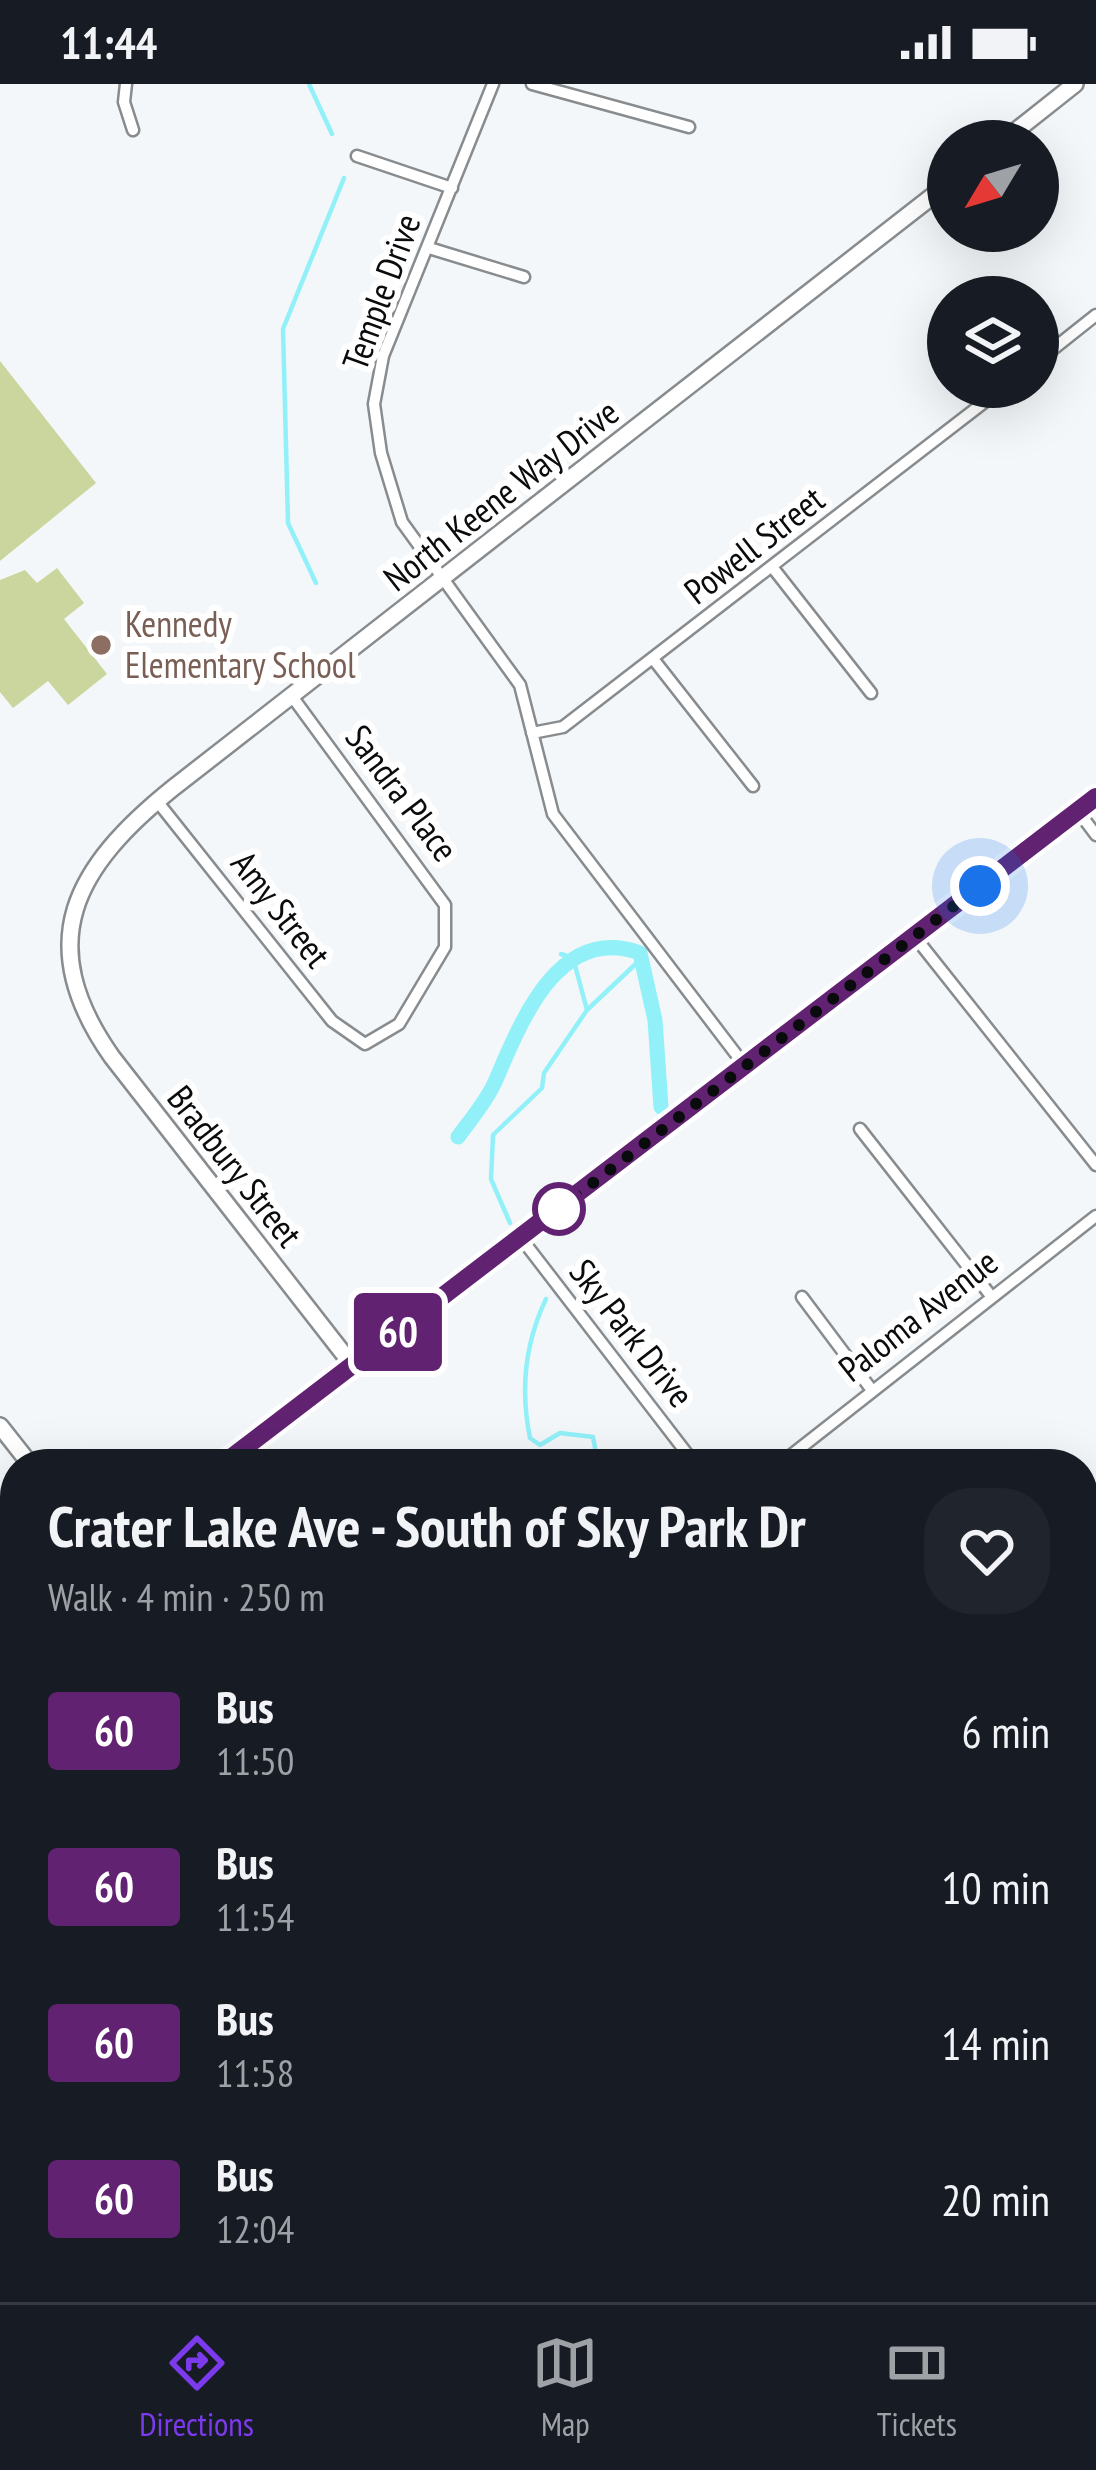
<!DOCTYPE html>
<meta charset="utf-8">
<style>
:root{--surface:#171b24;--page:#20242c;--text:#f1f3f6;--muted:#9ea1a6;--line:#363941;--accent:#7c3aed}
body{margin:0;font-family:"PT Sans Narrow",sans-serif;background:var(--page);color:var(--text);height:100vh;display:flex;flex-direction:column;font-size:45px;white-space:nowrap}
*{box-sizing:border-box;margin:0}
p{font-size:39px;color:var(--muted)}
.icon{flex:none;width:66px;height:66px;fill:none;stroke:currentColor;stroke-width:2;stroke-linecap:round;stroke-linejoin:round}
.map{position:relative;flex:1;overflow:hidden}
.details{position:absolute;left:0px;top:1365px;width:1098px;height:855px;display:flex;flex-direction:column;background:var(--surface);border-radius:48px 48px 0 0;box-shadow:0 12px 48px #0002}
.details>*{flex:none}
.badge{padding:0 24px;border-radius:9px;font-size:42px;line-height:78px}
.needle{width:78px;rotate:232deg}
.fabs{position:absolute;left:927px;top:36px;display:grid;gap:24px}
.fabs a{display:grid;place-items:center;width:132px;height:132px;border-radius:50%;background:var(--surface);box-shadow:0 12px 48px #0002;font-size:60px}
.you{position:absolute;width:60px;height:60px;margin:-30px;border:9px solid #fff;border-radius:50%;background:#1a73e8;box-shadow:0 0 0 18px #1a73e833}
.map>.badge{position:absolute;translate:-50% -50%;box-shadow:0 0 0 6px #fff}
.round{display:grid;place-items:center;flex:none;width:126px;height:126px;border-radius:48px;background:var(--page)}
.summary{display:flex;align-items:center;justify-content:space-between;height:204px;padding:0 48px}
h1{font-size:57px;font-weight:800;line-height:90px}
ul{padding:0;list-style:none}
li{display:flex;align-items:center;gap:36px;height:156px;padding:0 48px}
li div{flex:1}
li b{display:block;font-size:45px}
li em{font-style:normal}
li .badge{min-width:132px;font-weight:700;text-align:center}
.status{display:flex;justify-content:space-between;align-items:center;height:84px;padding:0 60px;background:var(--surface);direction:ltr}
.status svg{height:33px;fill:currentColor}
.dock{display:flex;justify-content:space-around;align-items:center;height:168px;border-top:3px solid var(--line);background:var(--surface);font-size:33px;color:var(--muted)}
.dock a{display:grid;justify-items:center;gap:6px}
.dock .on{color:var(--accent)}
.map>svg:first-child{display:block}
.green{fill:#cad69d}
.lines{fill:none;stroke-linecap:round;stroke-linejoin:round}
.stream{stroke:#91f0f8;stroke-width:4.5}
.canal{stroke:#91f0f8;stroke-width:15}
.street-casing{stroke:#888c8f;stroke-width:15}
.secondary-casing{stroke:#888c8f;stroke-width:20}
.street{stroke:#fff;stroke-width:10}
.secondary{stroke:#fff;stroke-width:15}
.line-casing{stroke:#fff;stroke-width:27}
.line{stroke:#602271;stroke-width:18}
.walk{stroke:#0a0b0d;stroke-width:12;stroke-dasharray:0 21.6}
.education-dot{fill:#8d6e63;stroke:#fff;stroke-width:4.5}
.stop-dot{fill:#fff;stroke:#602271;stroke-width:6}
.labels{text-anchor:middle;stroke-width:12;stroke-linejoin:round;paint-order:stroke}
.street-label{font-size:36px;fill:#0a0b0d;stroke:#fff}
.education-label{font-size:36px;fill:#785e54;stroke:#fff;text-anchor:start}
</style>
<div class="status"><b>11:44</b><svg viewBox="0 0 49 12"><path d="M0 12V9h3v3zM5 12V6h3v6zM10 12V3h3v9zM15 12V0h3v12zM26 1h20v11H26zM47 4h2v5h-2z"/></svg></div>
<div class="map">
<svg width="1096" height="2218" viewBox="0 0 1096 2218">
<rect width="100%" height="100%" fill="#f3f7fa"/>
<path class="green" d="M 0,277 L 96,399 L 0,477 Z
M 57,484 L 84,519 L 64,535 L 107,590 L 68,621 L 48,597 L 13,624 L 0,608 L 0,496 L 25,486 L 37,499 Z"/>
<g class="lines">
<path class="stream" d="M 309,0 L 332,50
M 316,499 L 288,439 L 283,245 L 344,94
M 587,926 L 642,874
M 510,1139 L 491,1095 L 493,1051 L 542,1004 L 544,989 L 587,926 L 573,874 L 561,870
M 546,1215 C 525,1259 520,1305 530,1354 L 540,1361 L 560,1349 L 593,1353 L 598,1380"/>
<path class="canal" d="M 458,1053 C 471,1035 486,1018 495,998 C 520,940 558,839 640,869 L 655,936 L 661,1023"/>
<g class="street-casing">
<path id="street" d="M 126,0 L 124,18 L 133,46
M 493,0 L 383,272 L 374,320 L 381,369 L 402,438 L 520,601 L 553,730 L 745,982
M 532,0 L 689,43
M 357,72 L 452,104
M 429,164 L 524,193
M 1038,277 L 1096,231
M 773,484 L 871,609
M 654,576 L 753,702
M 532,649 L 563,643 L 1004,303
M 157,717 L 332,937 L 365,960 L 399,940 L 445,863 L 445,821 L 291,611
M 1078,727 L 1096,751
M 915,853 L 1096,1081
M 860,1045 L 991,1212
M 521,1154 L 695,1380
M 802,1213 L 871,1305
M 780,1380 L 1096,1132
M 1083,1442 L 1096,1432
M 1083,1761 L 1096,1764"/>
</g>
<g class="secondary-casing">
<path id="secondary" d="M 1003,57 L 1075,0
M 353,1282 L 112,973 C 31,858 75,783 173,704 L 948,100
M 0,1342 L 30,1380
M 223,1380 L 1096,713
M 0,1554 L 15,1542
M 0,1942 L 15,1944
M 0,1967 L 15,1968
M 1084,2172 L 1096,2165
M 995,2205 L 1024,2218
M 1037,2205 L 1066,2218
M 198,2218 L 215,2205
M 254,2218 L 270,2205
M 1094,2218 L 1096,2217"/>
</g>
<use href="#street" class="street"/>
<use href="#secondary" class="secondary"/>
</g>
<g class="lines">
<g class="line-casing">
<path id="line" d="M 223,1380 L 1096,713"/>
</g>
<use href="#line" class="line"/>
<path class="walk" d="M 559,1125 L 980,802"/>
</g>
<circle class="education-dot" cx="101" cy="561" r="12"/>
<circle class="stop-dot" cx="559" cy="1125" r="24"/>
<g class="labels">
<g class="street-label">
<text transform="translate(381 208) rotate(-70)" y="13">Temple Drive</text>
<text transform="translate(501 411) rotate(-38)" y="13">North Keene Way Drive</text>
<text transform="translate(754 461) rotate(-38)" y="13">Powell Street</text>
<text transform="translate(402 709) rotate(53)" y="13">Sandra Place</text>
<text transform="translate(281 825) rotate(52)" y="13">Amy Street</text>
<text transform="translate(235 1082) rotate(52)" y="13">Bradbury Street</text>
<text transform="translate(918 1231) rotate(-38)" y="13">Paloma Avenue</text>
<text transform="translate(632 1249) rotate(52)" y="13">Sky Park Drive</text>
</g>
<g class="education-label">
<text x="125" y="553">Kennedy<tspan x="125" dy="41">Elementary School</tspan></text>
</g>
</g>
</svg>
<div class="fabs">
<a><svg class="needle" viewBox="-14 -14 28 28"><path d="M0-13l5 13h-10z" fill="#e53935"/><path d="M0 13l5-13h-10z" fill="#9ea1a6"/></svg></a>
<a><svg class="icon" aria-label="layers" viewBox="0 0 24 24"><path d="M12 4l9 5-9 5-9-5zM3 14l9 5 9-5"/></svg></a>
</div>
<div class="you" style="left:980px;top:802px"></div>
<b class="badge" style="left:398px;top:1248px;background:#602271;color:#fff">60</b>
<section class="details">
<div class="summary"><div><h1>Crater Lake Ave - South of Sky Park Dr</h1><p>Walk · 4 min · 250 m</p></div><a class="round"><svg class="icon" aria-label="heart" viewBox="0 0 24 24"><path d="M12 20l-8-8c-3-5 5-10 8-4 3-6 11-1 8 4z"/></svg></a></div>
<ul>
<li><span class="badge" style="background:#602271;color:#fff">60</span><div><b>Bus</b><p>11:50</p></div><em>6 min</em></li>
<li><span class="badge" style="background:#602271;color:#fff">60</span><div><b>Bus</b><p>11:54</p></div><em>10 min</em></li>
<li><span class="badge" style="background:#602271;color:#fff">60</span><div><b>Bus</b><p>11:58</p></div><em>14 min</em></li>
<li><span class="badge" style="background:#602271;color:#fff">60</span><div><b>Bus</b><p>12:04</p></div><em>20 min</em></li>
</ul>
</section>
</div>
<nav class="dock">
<a class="on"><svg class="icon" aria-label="directions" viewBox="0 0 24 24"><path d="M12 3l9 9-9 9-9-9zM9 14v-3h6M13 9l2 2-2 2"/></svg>Directions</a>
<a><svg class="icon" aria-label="map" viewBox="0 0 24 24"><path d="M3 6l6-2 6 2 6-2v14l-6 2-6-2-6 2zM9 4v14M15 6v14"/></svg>Map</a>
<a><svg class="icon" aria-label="tickets" viewBox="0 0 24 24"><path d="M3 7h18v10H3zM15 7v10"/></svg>Tickets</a>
</nav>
